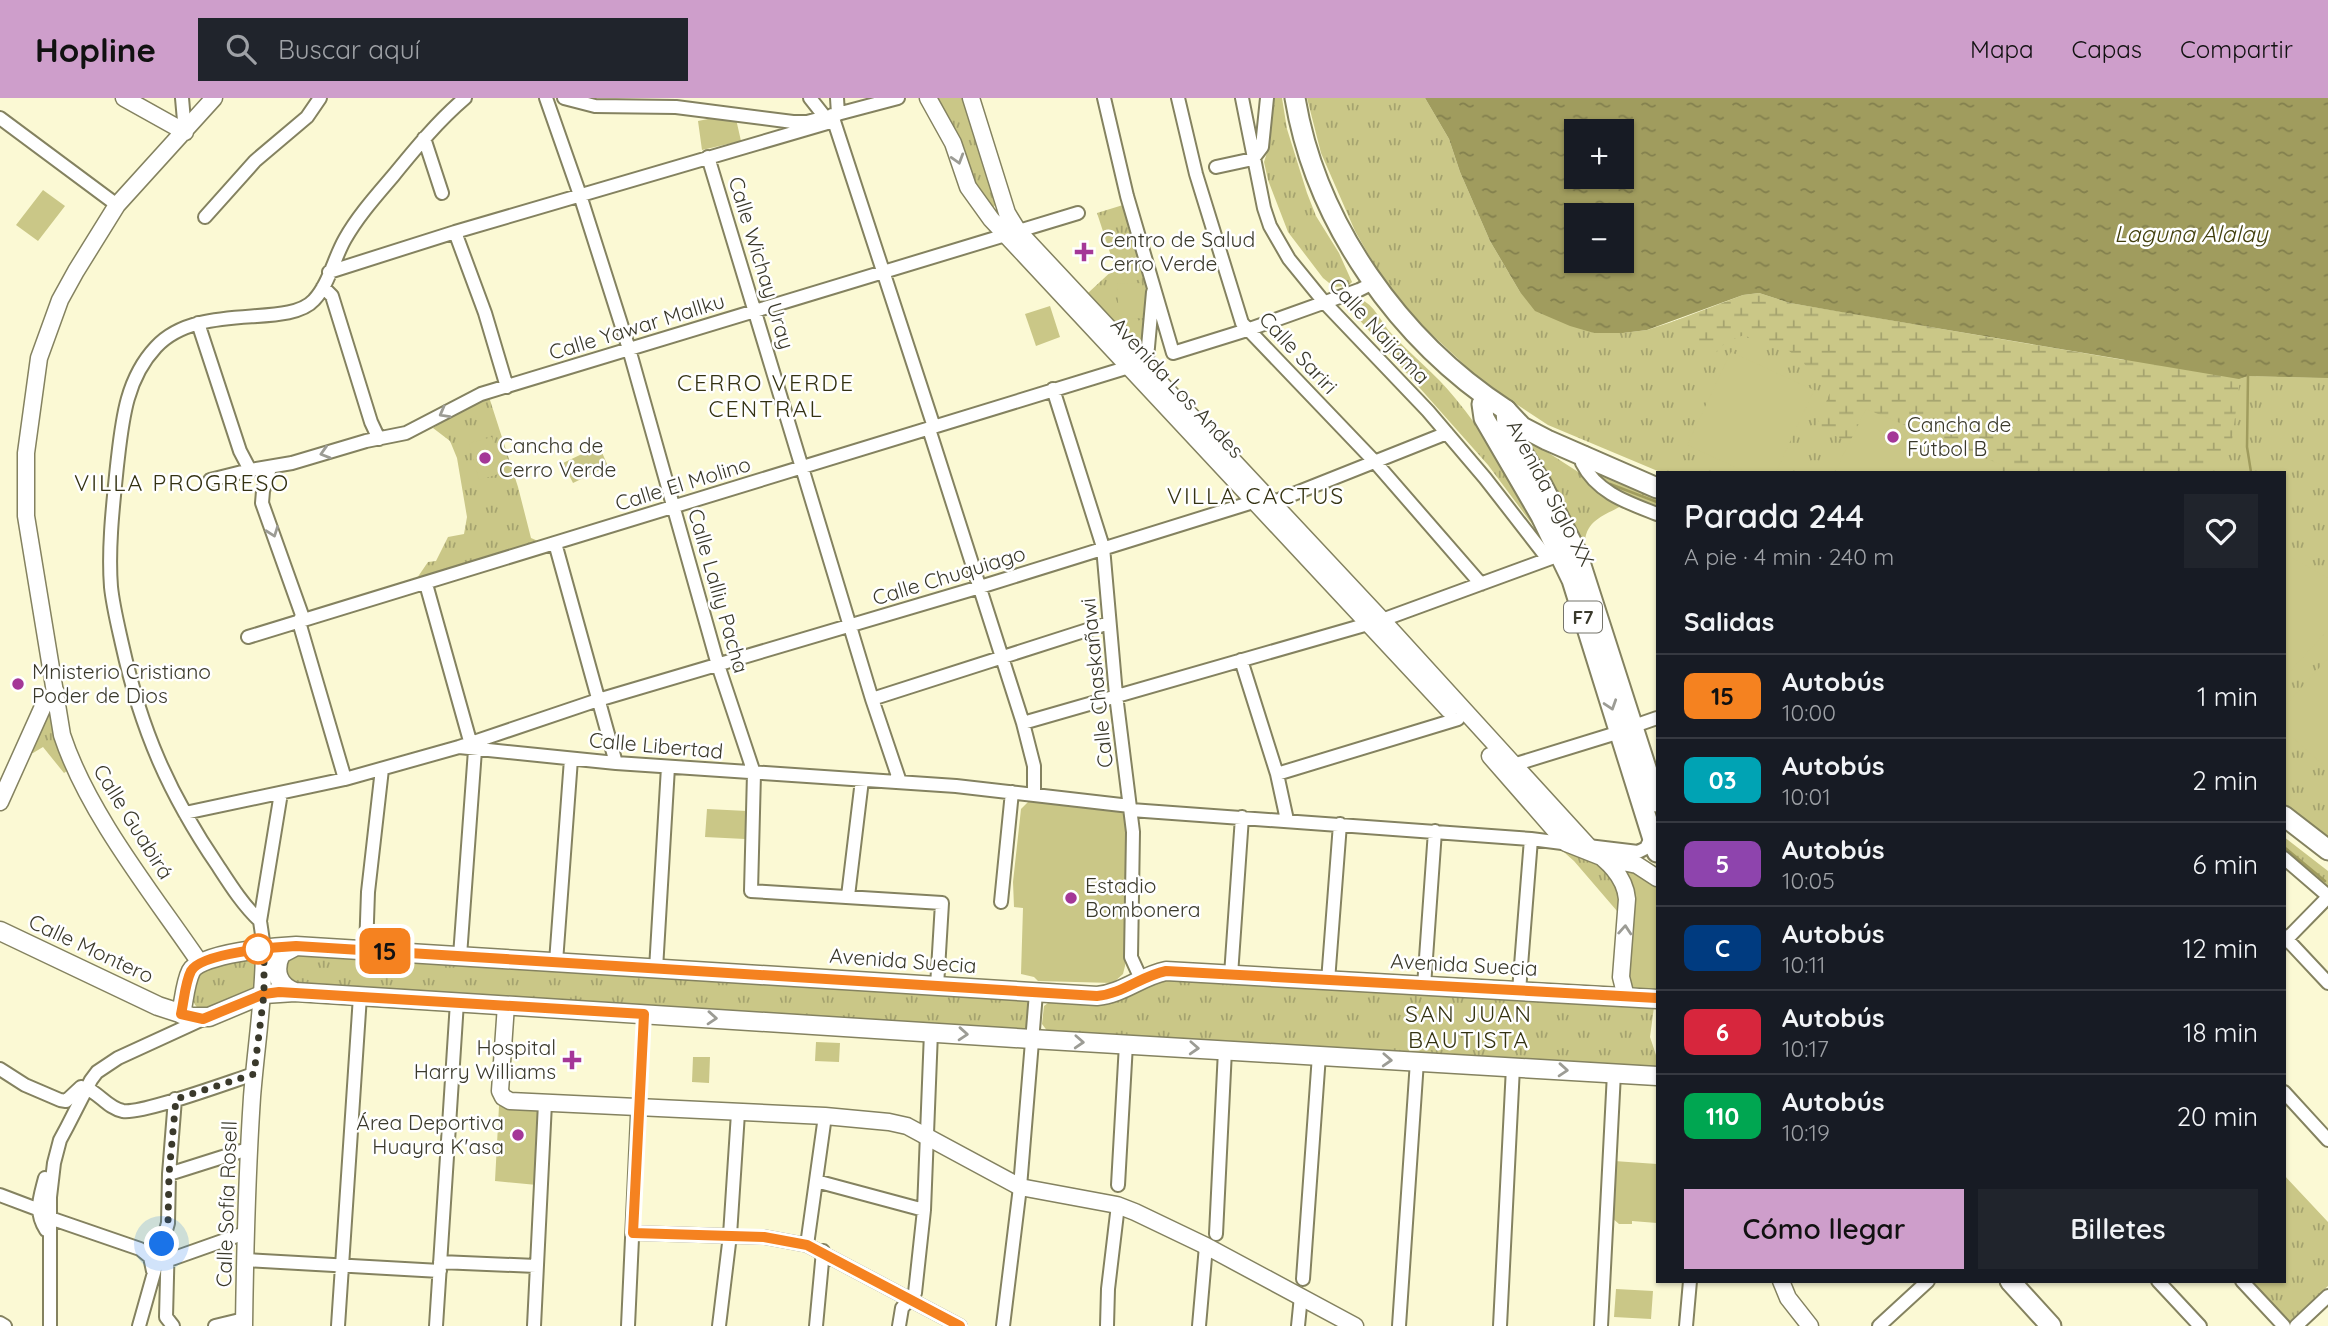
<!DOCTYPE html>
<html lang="es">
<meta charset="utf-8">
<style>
:root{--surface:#171b24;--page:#20242c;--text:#f1f3f6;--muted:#9ea1a6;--line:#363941;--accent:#ce9ecb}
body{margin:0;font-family:Quicksand,sans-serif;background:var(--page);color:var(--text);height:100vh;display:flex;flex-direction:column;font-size:26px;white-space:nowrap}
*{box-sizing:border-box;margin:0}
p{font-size:23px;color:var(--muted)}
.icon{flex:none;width:38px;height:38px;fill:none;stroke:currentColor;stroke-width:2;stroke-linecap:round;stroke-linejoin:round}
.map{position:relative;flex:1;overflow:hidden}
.side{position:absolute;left:1656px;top:373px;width:630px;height:812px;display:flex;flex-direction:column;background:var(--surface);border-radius:0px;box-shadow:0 2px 5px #0004}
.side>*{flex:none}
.badge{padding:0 14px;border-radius:10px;font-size:24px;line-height:46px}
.tools{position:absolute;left:1564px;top:21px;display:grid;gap:14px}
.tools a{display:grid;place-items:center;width:70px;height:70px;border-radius:0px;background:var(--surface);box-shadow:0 2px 5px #0004;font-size:35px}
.you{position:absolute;width:35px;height:35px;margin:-18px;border:5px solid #fff;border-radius:50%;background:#1a73e8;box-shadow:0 0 0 10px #1a73e833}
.map>.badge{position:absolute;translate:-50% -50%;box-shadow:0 0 0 4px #fff}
h2{padding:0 28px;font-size:26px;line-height:63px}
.round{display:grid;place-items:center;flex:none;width:74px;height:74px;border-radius:0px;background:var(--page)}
.headline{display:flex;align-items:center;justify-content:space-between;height:119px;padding:0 28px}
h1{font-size:33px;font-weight:600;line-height:52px}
.button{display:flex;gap:14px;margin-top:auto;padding:14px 28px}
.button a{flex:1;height:80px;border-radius:0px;background:var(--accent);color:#111;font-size:28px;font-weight:600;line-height:80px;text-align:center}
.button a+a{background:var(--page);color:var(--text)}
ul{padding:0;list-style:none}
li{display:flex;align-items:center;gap:21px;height:84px;padding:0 28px;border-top:2px solid var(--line)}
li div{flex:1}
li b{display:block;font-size:26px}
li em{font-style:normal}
li .badge{min-width:77px;font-weight:700;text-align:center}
header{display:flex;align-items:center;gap:42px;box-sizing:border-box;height:98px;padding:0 35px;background:var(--accent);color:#111}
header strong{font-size:33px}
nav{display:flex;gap:38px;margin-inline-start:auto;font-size:24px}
.search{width:490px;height:63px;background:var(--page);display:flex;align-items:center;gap:18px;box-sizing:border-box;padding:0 24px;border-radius:0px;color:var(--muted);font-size:26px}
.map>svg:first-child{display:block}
.grass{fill:url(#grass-tufts)}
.wetland{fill:url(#wetland-marsh)}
.garden{fill:#cac787}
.water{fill:url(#water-ripples);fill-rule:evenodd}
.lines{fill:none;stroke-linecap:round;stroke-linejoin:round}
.stream{stroke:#a09c5e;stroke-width:2.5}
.minor-casing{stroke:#848260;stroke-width:16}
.tertiary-casing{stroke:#848260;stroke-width:19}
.secondary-casing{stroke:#848260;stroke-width:21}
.primary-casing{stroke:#848260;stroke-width:23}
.trunk-casing{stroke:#848260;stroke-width:23}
.minor{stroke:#fff;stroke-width:12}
.tertiary{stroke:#fff;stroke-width:16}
.secondary{stroke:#fff;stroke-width:18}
.primary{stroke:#fff;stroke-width:19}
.trunk{stroke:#fff;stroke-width:19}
.oneway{stroke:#9c9c95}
.line-casing{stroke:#fff;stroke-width:16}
.line{stroke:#f58220;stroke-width:10}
.walk{stroke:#3a392b;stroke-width:7;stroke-dasharray:0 12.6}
.poi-dot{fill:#a43797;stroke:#fff;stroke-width:2.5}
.stop-dot{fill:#fff;stroke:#f58220;stroke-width:3.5}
.labels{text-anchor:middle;stroke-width:5;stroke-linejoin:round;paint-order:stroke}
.shield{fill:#fff;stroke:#75746b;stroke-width:2}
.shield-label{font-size:19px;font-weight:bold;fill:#3a392b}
.poi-label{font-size:21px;fill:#3a392b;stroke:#fff;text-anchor:start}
.street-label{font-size:21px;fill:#3a392b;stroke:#fff}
.water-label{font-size:23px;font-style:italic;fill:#43400e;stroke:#fff}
.neighbourhood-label{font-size:23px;letter-spacing:2px;fill:#343212;stroke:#fff}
</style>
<header>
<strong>Hopline</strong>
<div class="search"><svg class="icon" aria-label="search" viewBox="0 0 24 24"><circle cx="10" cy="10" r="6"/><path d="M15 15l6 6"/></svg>Buscar aquí</div>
<nav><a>Mapa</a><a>Capas</a><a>Compartir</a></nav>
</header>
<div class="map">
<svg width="2328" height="1228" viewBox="0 0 2328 1228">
<defs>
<pattern id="grass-tufts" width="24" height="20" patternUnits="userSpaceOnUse" patternTransform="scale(1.75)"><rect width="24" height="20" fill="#cac787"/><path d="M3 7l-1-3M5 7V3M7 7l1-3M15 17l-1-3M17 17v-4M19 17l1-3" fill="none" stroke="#a5a36f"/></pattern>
<pattern id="wetland-marsh" width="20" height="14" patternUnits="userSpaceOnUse" patternTransform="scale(1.75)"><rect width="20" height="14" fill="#cac787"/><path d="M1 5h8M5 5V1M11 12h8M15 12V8" fill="none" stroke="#a5a36f"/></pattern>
<pattern id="water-ripples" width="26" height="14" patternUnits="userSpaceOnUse" patternTransform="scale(1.75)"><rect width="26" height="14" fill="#a09c5e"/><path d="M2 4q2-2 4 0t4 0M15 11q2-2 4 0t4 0" fill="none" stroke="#83804e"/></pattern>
</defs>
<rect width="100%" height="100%" fill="#fbf9d4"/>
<path class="grass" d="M 935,0 L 967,0 L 996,105 L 993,111 L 974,89 Z
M 1272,0 L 1282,0 L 1287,31 L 1307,95 L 1316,118 L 1339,155 L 1352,184 L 1348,188 L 1334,189 L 1323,180 L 1288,134 L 1268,82 L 1264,64 L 1270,45 Z
M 1307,0 L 1425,0 L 1449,41 L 1460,74 L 1490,143 L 1520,194 L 1594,235 L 1623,235 L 1647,232 L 1684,220 L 2239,281 L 2248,278 L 2328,280 L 2328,744 L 2284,709 L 2284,374 L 1660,374 L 1548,327 L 1484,285 L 1426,231 L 1398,200 L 1375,168 L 1355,133 L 1321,55 Z
M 1123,107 L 1149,186 L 1142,253 L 1088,195 L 1115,170 L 1097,115 Z
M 1357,201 C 1372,202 1381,224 1390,234 C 1411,257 1436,276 1455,300 C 1491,343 1517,393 1544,442 L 1488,367 L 1348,209 L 1348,204 Z
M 489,299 L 518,389 L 531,440 L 538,443 L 538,446 L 415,483 L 428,464 L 436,463 L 448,439 L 464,436 L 467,419 L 457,360 L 450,343 L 433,330 L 466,309 Z
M 1521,337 L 1586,379 L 1601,397 L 1623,407 C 1606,417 1587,421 1585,443 L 1578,446 Z
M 1603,376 L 1657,399 L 1657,412 L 1621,398 L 1599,380 Z
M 51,608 L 54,632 L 67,673 L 64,675 L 43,649 L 33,655 L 29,654 Z
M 2284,739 L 2328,773 L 2328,790 L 2284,753 Z
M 1557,748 L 1602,766 L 1617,782 L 1623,813 L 1617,813 L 1574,763 Z
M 292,855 L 1024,901 L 1029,906 L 1028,929 L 1022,932 L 288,885 L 283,862 Z
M 247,862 L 256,867 L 256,889 L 251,894 C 240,899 201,922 194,905 C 191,899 195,884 196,877 L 207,869 Z
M 1169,879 L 1654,909 L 1650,939 L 1657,960 L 1657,972 L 1048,934 L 1042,926 L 1044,908 L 1052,902 Z
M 2284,1077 L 2328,1124 L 2328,1188 L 2289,1224 L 2249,1183 L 2284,1183 Z"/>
<path class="wetland" d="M 2328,0 L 2328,280 L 2248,278 L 2240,281 L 2231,350 L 2210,360 L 2201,374 L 1979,374 L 1859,349 L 1816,329 L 1835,282 L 1819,279 L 1788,252 L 1768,249 L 1744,237 L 1726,244 L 1711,260 L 1672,224 L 1743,197 L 1759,195 L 1790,205 L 2124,262 Z"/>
<path class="garden" d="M 708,21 L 736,21 L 741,43 L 702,52 L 698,23 Z
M 43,92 L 65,108 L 38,143 L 16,127 Z
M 1142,185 L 1143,220 L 1119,221 L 1117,186 Z
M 1050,208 L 1060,239 L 1036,248 L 1025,216 Z
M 1731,254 L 1814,292 L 1776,374 L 1746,374 L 1687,347 Z
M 1866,311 L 2002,367 L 1998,374 L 1835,374 Z
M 492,339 L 502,375 L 479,382 L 469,345 Z
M 599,348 L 608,368 L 573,385 L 563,365 Z
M 2284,455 L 2328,480 L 2328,532 L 2284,580 Z
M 2328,560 L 2328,671 L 2284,632 L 2284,609 Z
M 1029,703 L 1126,712 L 1130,737 L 1125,868 L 1123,876 L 1113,885 L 1038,883 L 1034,879 L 1021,876 L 1023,810 L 1014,809 L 1013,784 L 1021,711 Z
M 707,711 L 747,713 L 745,741 L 705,739 Z
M 1617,767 L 1634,770 L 1657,787 L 1657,893 L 1635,893 L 1629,887 Z
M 816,944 L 840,945 L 839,964 L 815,963 Z
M 693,959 L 710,959 L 709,985 L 692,984 Z
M 499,1008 L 533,1010 L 538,1013 L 540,1019 L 537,1087 L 495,1083 Z
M 1614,1063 L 1657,1066 L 1657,1125 L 1632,1123 L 1632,1126 L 1619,1126 L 1611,1119 Z
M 1616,1191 L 1653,1193 L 1651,1221 L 1614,1219 Z"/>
<path class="water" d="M 1425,0 L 2328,0 L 2328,280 L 2248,278 L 2239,281 L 1841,214 L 1790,205 L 1759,195 L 1743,197 L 1647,232 L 1623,235 L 1594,235 L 1570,228 L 1535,213 L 1520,194 L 1490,143 L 1460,74 L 1449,41 ZM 1577,33 L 1622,33 L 1622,79 L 1577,79 ZM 1577,117 L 1622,117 L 1622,163 L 1577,163 Z"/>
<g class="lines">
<path class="stream" d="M 2248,277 L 2247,349 L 2251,374
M 1610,386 L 1657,404
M 2284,749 L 2325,783"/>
<g class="minor-casing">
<path id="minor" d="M 182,0 L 185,34
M 546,0 L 580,97 L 629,251 L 718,567 L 754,675 L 751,793 L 942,805 L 937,888
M 564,0 L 595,8 L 676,9 L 793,24 L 807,24 L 898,0
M 810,0 L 825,19
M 837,0 L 838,16
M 1104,0 L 1127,98 L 1173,255 L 1247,232 L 1359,192 L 1373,185
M 1178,0 L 1196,76 L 1242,225 L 1375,364 L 1481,486
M 1242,0 L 1264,110 L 1270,128 L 1289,161 L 1324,204 L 1428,313 L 1485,380 L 1548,461
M 832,17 L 934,329
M 0,20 L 117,107
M 424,40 L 442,95
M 708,59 L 872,601 L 900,684
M 1216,69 L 1253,61 L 1262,49 L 1267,0
M 205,119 L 255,63 L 307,19 L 320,0
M 455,134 L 485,215 L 507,289
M 329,174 L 455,134 L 834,23
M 323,189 L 332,198 L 371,324 L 379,341
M 198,225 L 240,353 L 250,372
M 1146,271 L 1153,194
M 1053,291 L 1103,449 L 1116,597 L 1133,734 L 1131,859 L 1141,881
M 929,331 L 1023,625 L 1034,668 L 1034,697
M 1585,355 L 1582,365 C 1597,395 1629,405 1657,416
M 270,370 L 263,393 L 262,405 L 302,517 L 299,524 L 345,681
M 210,382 L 250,372 L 292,365 L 366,343 L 406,335 L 481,296 L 1078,115
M 555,445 L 616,665
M 426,486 L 470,643 L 473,648
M 1382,522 L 1554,459
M 248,539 L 1129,269
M 1241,562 L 1277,676 L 1287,722
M 872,601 L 1109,525
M 1023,625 L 1368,526
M 1634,628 L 1657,620
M 459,649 L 598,602 L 980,489 L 1253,404 L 1271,405 L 1447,335
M 1513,667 L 1620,634
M 1277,676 L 1458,621
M 1131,712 L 1531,741 L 1570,746
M 185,715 L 345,681 L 459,649 L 616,665 L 956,688 L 1130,708
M 1588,748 L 1638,754 L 1646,750 L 1652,738
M 2284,760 L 2328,798
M 848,798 L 862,682
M 1001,804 L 1012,694
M 260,823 C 243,807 231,788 218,768 C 169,696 141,632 122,546 C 118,528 113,508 111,489 C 108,450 113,407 117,368 C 122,325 125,282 156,249 C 198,203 288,231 314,202 C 329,186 334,160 345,141 C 358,118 376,98 393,78 C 415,51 438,23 465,0
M 2284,838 L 2328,885
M 2284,844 L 2328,799
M 264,850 L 260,823 L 281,695
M 366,852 L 368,794 L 382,671
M 460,858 L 475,652
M 556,864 L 571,661
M 656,871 L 668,669
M 1231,877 L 1242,719
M 1328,883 L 1340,726
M 1424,888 L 1435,733
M 1519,893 L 1531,741
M 0,971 L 25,987 L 60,1002 L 66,1003 L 81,989 C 97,991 106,1010 123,1013 C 143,1016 229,984 254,976
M 2284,994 L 2328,1042
M 169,1076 L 248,1051
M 45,1080 C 40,1100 34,1113 46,1132 L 50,1132
M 816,1083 L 924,1112
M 1118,1087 L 1126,946
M 0,1097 L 37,1111
M 50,1120 L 140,1151 L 150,1159 L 153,1173
M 633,1135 L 764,1139 L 807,1147 L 960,1228
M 1216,1136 L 1225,952
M 168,1140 L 166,1219 L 173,1228
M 807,1147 L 825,1018
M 245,1162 L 440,1173
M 163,1164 L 245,1135
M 440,1164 L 536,1168
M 1303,1181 L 1319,957
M 2158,1183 L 2200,1228
M 2242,1183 L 2284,1228
M 0,1225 L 5,1228
M 50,1228 L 50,1099 L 54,1065 L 60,1042 L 67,1029 L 91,982 L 97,974 L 118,960 L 203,921
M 139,1228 L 168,1125 L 169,1076 L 175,1001
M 215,1228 L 244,1221
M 338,1228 L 360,898
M 436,1228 L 457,904
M 534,1228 L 545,1005
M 628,1228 L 638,1009
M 719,1228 L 730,1137 L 738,1015
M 816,1228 L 823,1153
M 899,1228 L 902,1210 L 915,1195 L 924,1112 L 931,934
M 1003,1228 L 1020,1089 L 1036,895
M 1107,1228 L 1108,1191 L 1118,1107
M 1199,1228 L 1206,1148
M 1298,1228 L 1301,1198
M 1399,1228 L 1417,963
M 1500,1228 L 1513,969
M 1601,1228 L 1614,975
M 1686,1228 L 1690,1183
M 1879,1228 L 1928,1183
M 2296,1228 L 2328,1198"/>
</g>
<g class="tertiary-casing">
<path id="tertiary" d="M 124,0 L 185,34
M 928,0 L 953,45 L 968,89 L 991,121 L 1449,612
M 971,0 L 1007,115 L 1018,133 L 1382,522 L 1588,748 C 1606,762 1625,777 1627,801 L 1621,879 L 1626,899
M 1490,658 L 1566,745 L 1604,760 L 1637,767 L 1657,780
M 0,704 L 45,604 L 56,594
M 200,865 C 153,796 88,716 62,637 L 26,418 L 26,355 L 39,260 L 60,202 L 76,173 L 117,107 L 214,0
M 506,907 L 500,993 L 503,999 L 510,1003 L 825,1018 L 889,1024 L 907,1028 L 1020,1089 L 1117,1107 L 1135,1114 L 1206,1148 L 1355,1228
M 1781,1183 L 1788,1200 L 1810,1228
M 244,1228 C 245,1152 247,1075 252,999 C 256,948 264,901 264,850"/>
</g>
<g class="secondary-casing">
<path id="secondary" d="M 0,833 L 158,908 L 192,919 L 209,919 L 264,896 L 295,894 L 1032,941 L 1657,978
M 295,894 C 278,888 273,873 281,856 L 296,848
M 181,916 C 184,903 185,885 191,873 C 201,855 275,849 296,848 L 1097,898 C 1122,896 1141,878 1166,873 L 1657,901"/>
</g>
<g class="primary-casing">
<path id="primary" d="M 1506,312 L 1522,329 L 1547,342 L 1657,390
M 2284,718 L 2328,752"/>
</g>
<g class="trunk-casing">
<path id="trunk" d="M 1295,0 C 1316,126 1400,243 1506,312 L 1507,327 L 1510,335 L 1540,383 L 1577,455 L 1657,704
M 1487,299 L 1482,306 L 1484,320 L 1541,418 L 1572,482 L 1657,754
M 2010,1183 L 2051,1228"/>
</g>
<use href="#minor" class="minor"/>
<use href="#tertiary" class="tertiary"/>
<use href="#secondary" class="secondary"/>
<use href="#primary" class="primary"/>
<use href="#trunk" class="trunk"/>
</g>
<defs><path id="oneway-chevron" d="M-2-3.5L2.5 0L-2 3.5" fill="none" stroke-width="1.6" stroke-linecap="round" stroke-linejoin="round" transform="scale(1.75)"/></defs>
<g class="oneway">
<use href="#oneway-chevron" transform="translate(958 61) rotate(73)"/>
<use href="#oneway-chevron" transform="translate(444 315) rotate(151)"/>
<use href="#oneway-chevron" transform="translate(325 355) rotate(163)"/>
<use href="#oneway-chevron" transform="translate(273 434) rotate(70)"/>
<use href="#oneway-chevron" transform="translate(1611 607) rotate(72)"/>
<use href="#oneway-chevron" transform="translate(1625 832) rotate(-86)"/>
<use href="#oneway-chevron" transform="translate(712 920) rotate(4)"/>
<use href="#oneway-chevron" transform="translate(963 936) rotate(4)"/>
<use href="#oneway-chevron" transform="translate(1079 944) rotate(3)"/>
<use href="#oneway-chevron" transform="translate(1194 950) rotate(3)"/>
<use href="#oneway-chevron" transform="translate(1387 962) rotate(3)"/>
<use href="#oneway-chevron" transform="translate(1563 972) rotate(4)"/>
</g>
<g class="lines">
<g class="line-casing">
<path id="line" d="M 960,1228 L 807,1147 L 764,1139 L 633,1135 L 644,916 L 279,894 L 264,896 L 203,921 L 181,916 C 184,903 185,885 191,873 C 201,855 275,849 296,848 L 1097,898 C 1122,896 1141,878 1166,873 L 1657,900"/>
</g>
<use href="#line" class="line"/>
<path class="walk" d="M 162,1146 L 168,1125 L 169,1076 L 176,1001 L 254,976 L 264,896 L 264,850 L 258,851"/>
</g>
<g class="poi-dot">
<path d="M1080.5 143.5h7v7h7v7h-7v7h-7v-7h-7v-7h7z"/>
<circle cx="1893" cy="339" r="7"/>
<circle cx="485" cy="360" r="7"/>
<circle cx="18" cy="586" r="7"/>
<circle cx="1071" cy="800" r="7"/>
<path d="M568.5 951.5h7v7h7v7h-7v7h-7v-7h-7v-7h7z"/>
<circle cx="518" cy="1037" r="7"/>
</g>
<circle class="stop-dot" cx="258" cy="851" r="14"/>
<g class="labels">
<rect class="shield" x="1564" y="503.5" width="38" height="31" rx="5"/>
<g class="shield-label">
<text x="1583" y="526">F7</text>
</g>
<g class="poi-label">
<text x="1100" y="149">Centro de Salud<tspan x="1100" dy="24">Cerro Verde</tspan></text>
<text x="1907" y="334">Cancha de<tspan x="1907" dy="24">Fútbol B</tspan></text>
<text x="499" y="355">Cancha de<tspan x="499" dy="24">Cerro Verde</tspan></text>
<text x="32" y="581">Mnisterio Cristiano<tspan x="32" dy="24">Poder de Dios</tspan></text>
<text x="1085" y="795">Estadio<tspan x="1085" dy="24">Bombonera</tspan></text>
<text x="556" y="957" text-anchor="end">Hospital<tspan x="556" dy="24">Harry Williams</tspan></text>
<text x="504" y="1032" text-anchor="end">Área Deportiva<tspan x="504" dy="24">Huayra K'asa</tspan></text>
</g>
<g class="street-label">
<text transform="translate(761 165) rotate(73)" y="7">Calle Wichay Uray</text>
<text transform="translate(637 229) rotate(-17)" y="7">Calle Yawar Mallku</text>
<text transform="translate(1379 233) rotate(47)" y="7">Calle Naijama</text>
<text transform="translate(1298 255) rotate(47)" y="7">Calle Sariri</text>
<text transform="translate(1177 290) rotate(47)" y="7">Avenida Los Andes</text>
<text transform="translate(683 386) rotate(-17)" y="7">Calle El Molino</text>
<text transform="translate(1550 395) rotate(62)" y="7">Avenida Siglo XX</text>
<text transform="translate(949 478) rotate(-17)" y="7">Calle Chuquiago</text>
<text transform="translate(718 493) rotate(74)" y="7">Calle Lalliy Pacha</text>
<text transform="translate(1097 585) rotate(-96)" y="7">Calle Chaskañawi</text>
<text transform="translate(656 648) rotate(5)" y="7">Calle Libertad</text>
<text transform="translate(133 724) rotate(58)" y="7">Calle Guabirá</text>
<text transform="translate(91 851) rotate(25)" y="7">Calle Montero</text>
<text transform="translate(903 863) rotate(4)" y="7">Avenida Suecia</text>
<text transform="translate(1464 867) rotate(3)" y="7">Avenida Suecia</text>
<text transform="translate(227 1106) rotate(-88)" y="7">Calle Sofía Rosell</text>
</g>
<g class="water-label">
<text x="2191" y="144">Laguna Alalay</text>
</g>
<g class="neighbourhood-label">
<text x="766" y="293">CERRO VERDE<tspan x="766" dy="26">CENTRAL</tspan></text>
<text x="182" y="393">VILLA PROGRESO</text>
<text x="1256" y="406">VILLA CACTUS</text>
<text x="1469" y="924">SAN JUAN<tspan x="1469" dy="26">BAUTISTA</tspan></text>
</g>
</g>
</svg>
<div class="tools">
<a>+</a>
<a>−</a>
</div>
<div class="you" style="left:162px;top:1146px"></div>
<b class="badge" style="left:385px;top:853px;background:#f58220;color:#111">15</b>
<section class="side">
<div class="headline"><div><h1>Parada 244</h1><p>A pie · 4 min · 240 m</p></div><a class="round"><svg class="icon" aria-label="heart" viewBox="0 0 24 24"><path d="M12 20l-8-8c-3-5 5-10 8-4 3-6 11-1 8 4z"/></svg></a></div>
<h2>Salidas</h2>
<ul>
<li><span class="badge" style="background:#f58220;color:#111">15</span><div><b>Autobús</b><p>10:00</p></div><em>1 min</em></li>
<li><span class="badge" style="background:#00a3b4;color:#fff">03</span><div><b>Autobús</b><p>10:01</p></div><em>2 min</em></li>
<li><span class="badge" style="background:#8e44ad;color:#fff">5</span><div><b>Autobús</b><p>10:05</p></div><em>6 min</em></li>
<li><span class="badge" style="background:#003b80;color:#fff">C</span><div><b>Autobús</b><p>10:11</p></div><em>12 min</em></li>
<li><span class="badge" style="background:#d7263d;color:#fff">6</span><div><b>Autobús</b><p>10:17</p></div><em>18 min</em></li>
<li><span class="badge" style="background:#00a651;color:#fff">110</span><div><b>Autobús</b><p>10:19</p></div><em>20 min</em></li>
</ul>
<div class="button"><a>Cómo llegar</a><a>Billetes</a></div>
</section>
</div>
